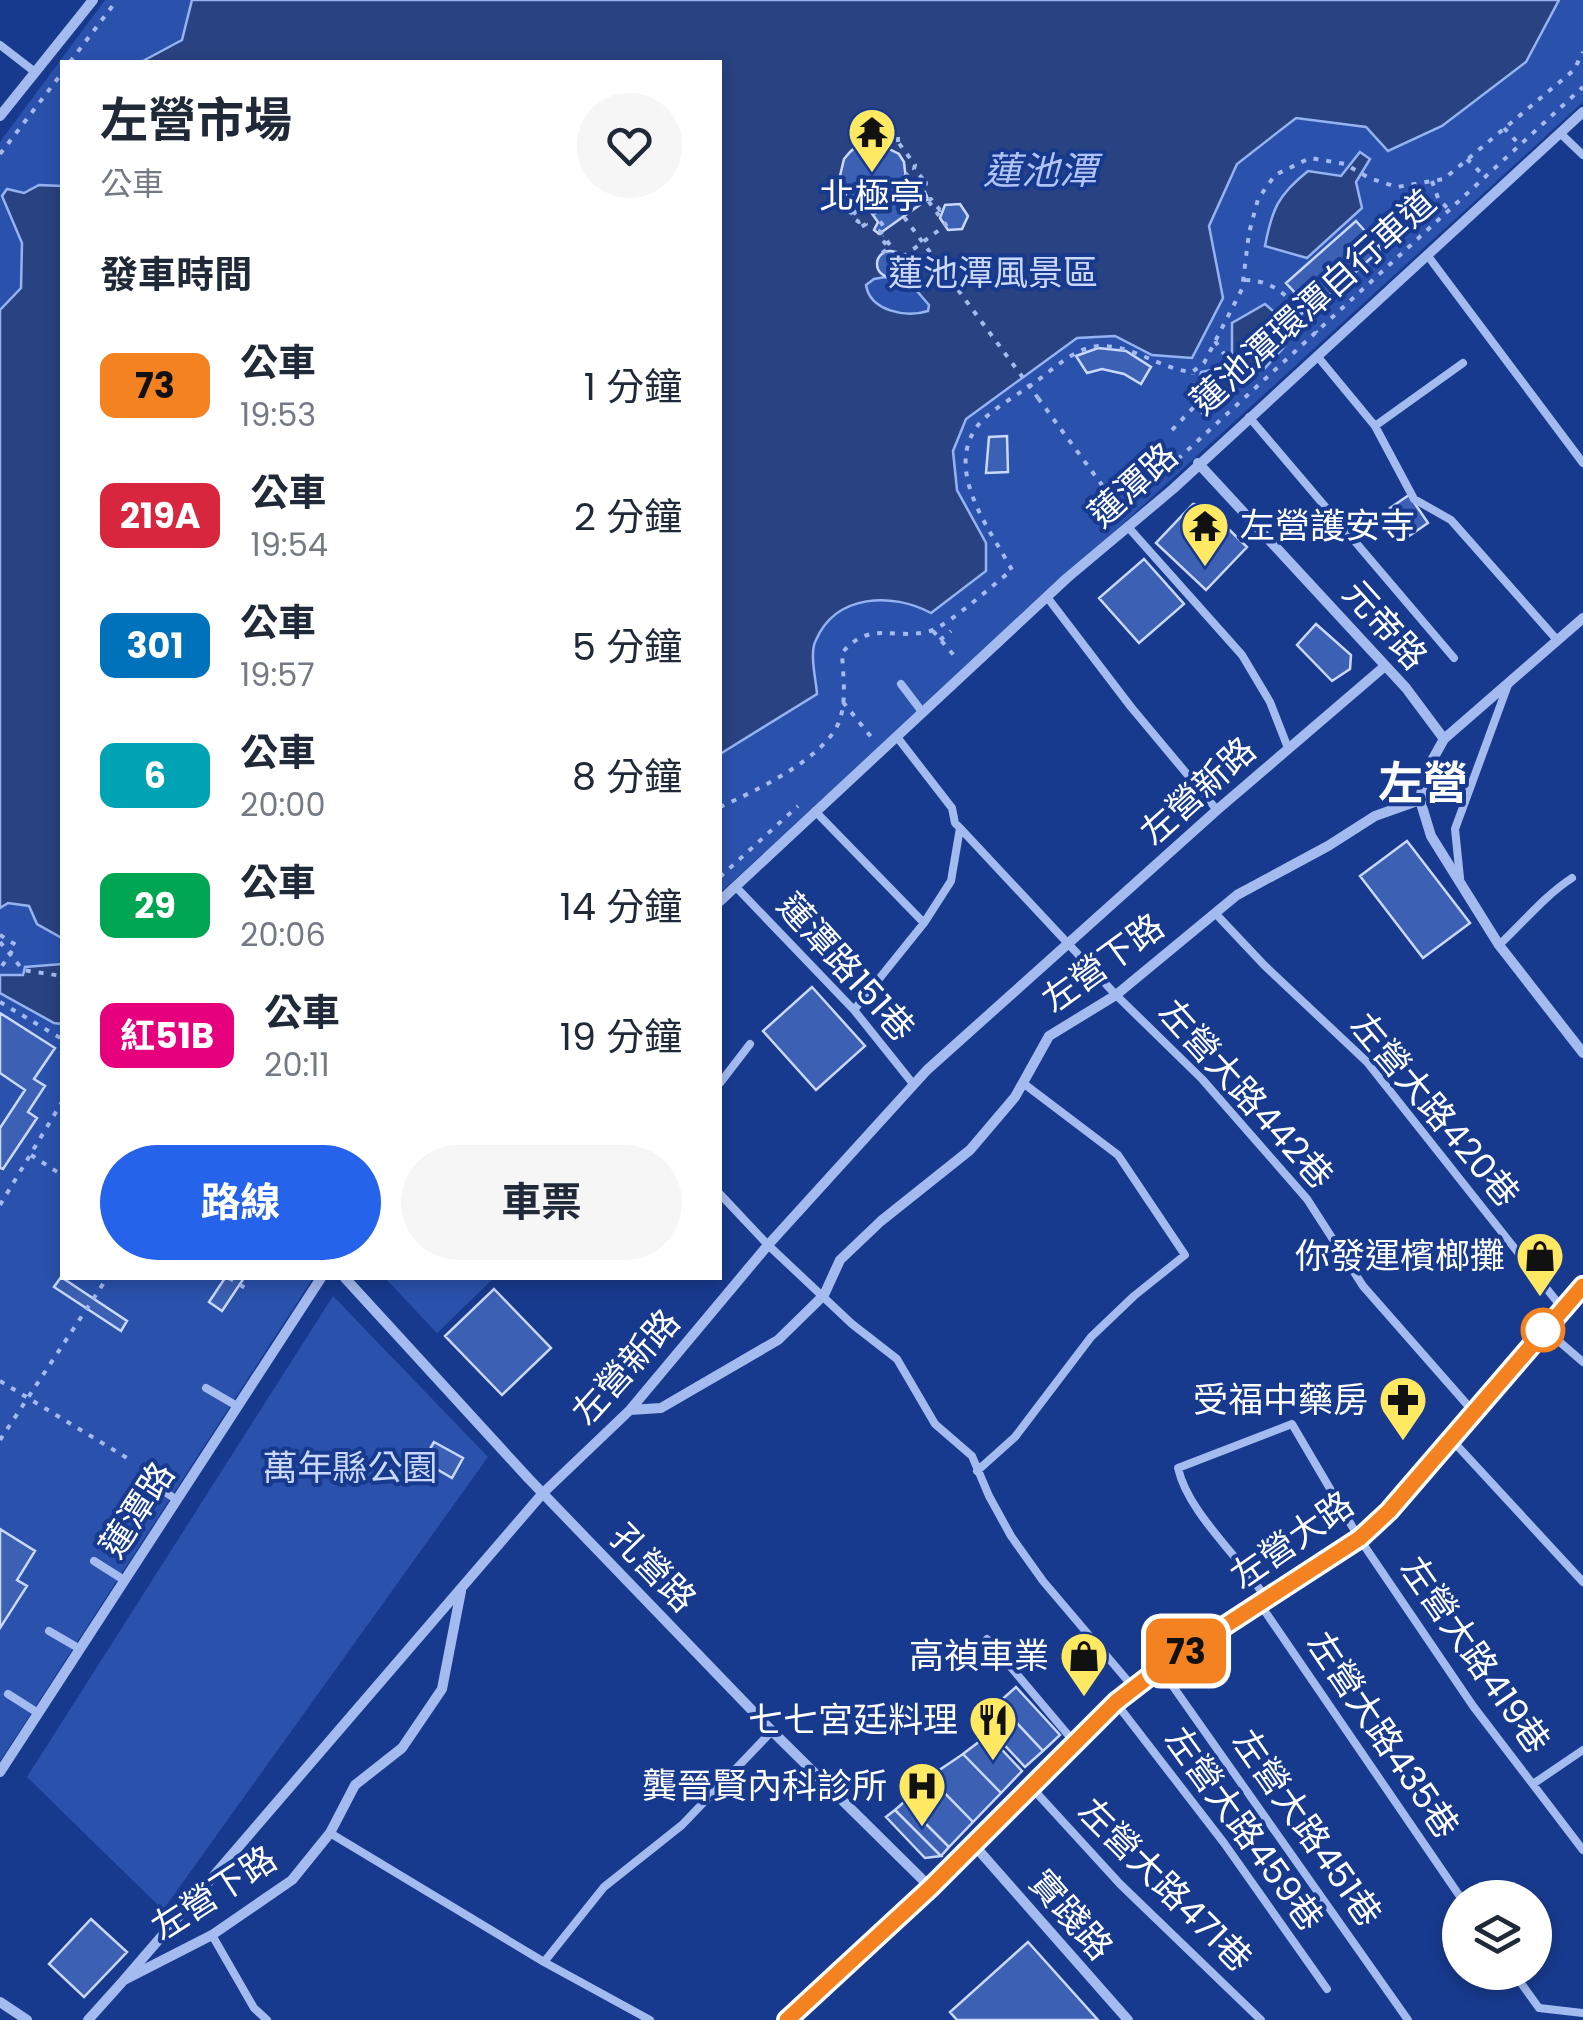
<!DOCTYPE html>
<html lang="zh-TW">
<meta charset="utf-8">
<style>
:root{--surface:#fff;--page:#f6f6f7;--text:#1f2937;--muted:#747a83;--accent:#2563eb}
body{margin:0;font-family:Poppins,"Noto Sans TC",sans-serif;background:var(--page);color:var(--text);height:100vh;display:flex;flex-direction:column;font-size:38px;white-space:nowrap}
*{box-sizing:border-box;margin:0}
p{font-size:32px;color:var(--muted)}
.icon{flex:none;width:55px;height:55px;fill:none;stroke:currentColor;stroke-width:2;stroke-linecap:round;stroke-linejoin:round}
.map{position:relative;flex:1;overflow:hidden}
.panel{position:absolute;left:60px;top:60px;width:662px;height:1220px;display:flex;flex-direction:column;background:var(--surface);border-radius:0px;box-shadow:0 5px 15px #0003}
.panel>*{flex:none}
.badge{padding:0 20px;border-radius:15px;font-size:35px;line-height:65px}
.tools{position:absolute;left:1442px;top:1880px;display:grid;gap:20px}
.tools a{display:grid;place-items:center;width:110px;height:110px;border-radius:50%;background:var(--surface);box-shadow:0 5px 15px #0003;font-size:50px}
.map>.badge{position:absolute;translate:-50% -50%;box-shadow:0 0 0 5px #fff}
h2{padding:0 40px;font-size:38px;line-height:90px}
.round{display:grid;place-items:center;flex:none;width:105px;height:105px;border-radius:52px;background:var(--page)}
.headline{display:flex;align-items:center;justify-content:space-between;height:170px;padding:0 40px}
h1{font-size:48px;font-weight:700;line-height:75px}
.button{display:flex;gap:20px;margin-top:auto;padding:20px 40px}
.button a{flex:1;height:115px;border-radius:60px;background:var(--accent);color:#fff;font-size:40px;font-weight:700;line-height:115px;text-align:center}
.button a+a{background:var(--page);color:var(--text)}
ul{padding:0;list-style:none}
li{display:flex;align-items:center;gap:30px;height:130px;padding:0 40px}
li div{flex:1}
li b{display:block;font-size:38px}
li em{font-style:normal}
li .badge{min-width:110px;font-weight:700;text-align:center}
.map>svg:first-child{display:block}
.green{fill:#2a52ac}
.water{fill:#294281;stroke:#96b3f1;stroke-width:2.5;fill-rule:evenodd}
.building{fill:#3c60b4;stroke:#cad9fb;stroke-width:2.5}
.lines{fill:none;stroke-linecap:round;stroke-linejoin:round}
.path{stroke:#a4bbef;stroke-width:4;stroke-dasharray:5 8;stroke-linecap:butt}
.lane{stroke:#a4bbef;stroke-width:8}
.street{stroke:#a4bbef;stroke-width:10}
.secondary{stroke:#d1ddfa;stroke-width:20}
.path-bridge{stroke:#a4bbef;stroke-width:4;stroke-dasharray:5 8;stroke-linecap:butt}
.line-casing{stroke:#fff;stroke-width:22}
.line{stroke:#f58220;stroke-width:15}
.stop-dot{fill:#fff;stroke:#f58220;stroke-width:5}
.labels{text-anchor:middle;stroke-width:8;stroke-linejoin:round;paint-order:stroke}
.poi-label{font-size:35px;fill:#fff;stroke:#183a8e;text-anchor:end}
.park-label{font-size:35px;fill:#cad9fb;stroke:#183a8e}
.street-label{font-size:35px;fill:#fff;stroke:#183a8e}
.water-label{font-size:38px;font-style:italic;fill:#b0c5f6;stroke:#183a8e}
.district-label{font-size:45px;font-weight:bold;fill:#fff;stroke:#183a8e}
</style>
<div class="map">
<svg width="1583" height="2020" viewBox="0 0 1583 2020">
<rect width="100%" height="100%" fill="#183a8e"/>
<path class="green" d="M 105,0 L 1583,0 L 1583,102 L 720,893 L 720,62 L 62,62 L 62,1278 L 313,1278 L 0,1761 L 0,142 Z
M 385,1278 L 494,1278 L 437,1333 Z
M 333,1296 L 488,1457 L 163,1910 L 27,1777 Z"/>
<path class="water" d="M 192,0 L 1559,0 L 1526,62 L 1442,126 L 1388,151 L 1366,127 L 1296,118 L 1237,164 L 1209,226 L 1223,298 L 1192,358 L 1152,355 L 1115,336 L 1077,338 L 966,419 L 953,451 L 957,490 L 986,543 L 986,571 L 931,613 C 892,592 836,594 816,640 C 809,653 816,679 817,694 L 720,754 L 720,62 L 141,62 L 182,40 ZM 885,277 L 911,284 L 929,305 L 928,311 C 906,318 870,311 866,285 L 874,279 Z
M 1360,152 L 1370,159 L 1356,182 L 1362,208 L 1307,258 L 1265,246 C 1272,209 1278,195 1308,171 L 1341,176 Z
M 39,185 L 62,186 L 62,938 L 37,924 L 29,906 L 8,903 L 0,908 L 0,310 L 21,288 L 22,243 L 2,196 L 7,189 L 24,193 Z
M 1265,304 L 1287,323 L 1285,346 L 1265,368 L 1244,372 L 1221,394 L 1220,403 L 1202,413 L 1197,390 L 1201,372 L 1216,369 L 1232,355 L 1232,323 Z
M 62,964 L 62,1024 L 54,1023 L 0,993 L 0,975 L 23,975 L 25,967 Z"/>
<path class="building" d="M 875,142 L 899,154 L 904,162 L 906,180 L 917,194 L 925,192 L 928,199 L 879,234 L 874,230 L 878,222 L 868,208 L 851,201 L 845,194 L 840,176 L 844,159 L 850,152 L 857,146 Z
M 960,204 L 968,216 L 962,229 L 948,230 L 940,218 L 945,205 Z
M 1356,221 L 1381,249 L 1312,311 L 1286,283 Z
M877 264a13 13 0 1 1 26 0a13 13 0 1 1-26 0Z
M 1098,348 L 1126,351 L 1151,367 L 1141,384 L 1124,374 L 1102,369 L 1087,373 L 1076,356 Z
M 1007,436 L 1008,472 L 986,473 L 989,437 Z
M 1409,495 L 1428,523 L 1409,536 L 1390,508 Z
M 1193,504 L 1204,505 L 1247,547 L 1206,590 L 1156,543 Z
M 1144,559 L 1184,604 L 1139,643 L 1099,598 Z
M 1316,624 L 1351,655 L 1350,669 L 1332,681 L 1297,645 Z
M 1407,841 L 1470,923 L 1423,958 L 1360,876 Z
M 812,987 L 865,1046 L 816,1090 L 763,1031 Z
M 0,1013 L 55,1048 L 34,1079 L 45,1086 L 28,1112 L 37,1118 L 3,1169 L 0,1168 L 0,1128 L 25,1090 L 0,1073 Z
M 61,1277 L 127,1321 L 121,1331 L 54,1287 Z
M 225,1278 L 244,1278 L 222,1311 L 209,1302 Z
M 494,1289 L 551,1348 L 502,1395 L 445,1336 Z
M 434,1442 L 463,1458 L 452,1478 L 423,1461 Z
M 0,1529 L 35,1551 L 17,1580 L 27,1586 L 0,1628 Z
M 1016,1687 L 1060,1735 L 1043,1751 L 998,1703 Z
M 998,1703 L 1043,1751 L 1025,1767 L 980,1719 Z
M 988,1735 L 1022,1771 L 1001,1793 L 963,1754 Z
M 963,1754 L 1001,1793 L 973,1822 L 929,1777 Z
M 929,1777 L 973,1822 L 949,1847 L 904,1802 Z
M 904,1802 L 949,1847 L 941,1856 L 895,1810 Z
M 895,1810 L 941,1856 L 925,1858 L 886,1817 Z
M 91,1919 L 127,1952 L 84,1997 L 49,1964 Z
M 1028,1942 L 1098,2020 L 957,2020 L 950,2012 Z"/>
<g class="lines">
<path class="path" d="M 70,62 L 117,0
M 1504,128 L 1518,143
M 898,142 L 898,136 L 892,136 L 892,142 L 898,142 L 915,165 L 914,169 L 922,178 L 920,183 L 926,184 L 925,178 L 922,178
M 0,154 L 62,73
M 1467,159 L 1485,177
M 1432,181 L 1438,198 L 1450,211
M 832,190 L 827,188 L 829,183 L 834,185 L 832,190 L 836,199 L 841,200 L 840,205 L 853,214 L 853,218 L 859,222 L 863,220 L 866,224 L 861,227 L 859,222
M 928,200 L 931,199 L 940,210 L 945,205
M 853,214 L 867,204 L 885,228 L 880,231 L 900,259 L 946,225 L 926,198 L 919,203 L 901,179 L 914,169
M 882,253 L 889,248 L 880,237 L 883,235
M 892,276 L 893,288
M 1245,280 C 1283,281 1294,306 1317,333
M 1215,341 L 1241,378
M 1038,398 L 1102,485
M 1172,430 L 1195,406 L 1193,374
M 1130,503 L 1583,87
M 933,631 L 957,659
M 940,640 L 951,631
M 843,702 L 872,738
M 720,807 C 755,791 824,759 839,722 C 847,701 843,675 842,653 C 870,619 895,641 930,631 C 949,625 994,584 1012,570 C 991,531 945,473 976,428 C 986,412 1021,393 1037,381 C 1057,366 1078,345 1104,346 C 1136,347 1161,369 1192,372 L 1204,363 L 1242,289 L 1249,233 L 1258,199 L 1275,175 L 1310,158 L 1345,164 L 1369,178 L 1397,187 L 1444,179 L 1574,70 L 1583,52
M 720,877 L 798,806
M 0,935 L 16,945 L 0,969
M 0,942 L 23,970 L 62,976
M 0,1002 L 62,1039
M 31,1155 L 62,1175
M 0,1205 L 62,1102
M 229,1278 L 245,1288
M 0,1381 L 132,1461
M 0,1440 L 107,1278"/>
<path class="lane" d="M 0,45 L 35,72
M 1560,133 L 1583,155
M 1428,256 L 1583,463
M 1318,357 L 1375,426 L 1414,499 L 1451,520 L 1557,640
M 1249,417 L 1454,658
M 1375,426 L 1463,363
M 1128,527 L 1242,655 L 1270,702 L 1288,748
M 1047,597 L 1131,707 L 1217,810
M 901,684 L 923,713
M 815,811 L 924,923
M 960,828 L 1116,995 L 1202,1079 L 1307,1199 L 1363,1286 L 1471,1409
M 1460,878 L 1455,829 L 1509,682
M 736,887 L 854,1010 L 914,1085
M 1215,913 L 1264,965 L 1367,1062 L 1562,1308
M 1499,945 C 1524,922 1543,897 1572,878
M 854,1010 L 924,923 L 951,881 L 960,828 L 955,823 L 952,808 L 897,737
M 720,1083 L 750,1044
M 720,1194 L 768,1245 L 852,1324 L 897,1359 L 935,1424 L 972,1456 L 989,1496 L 1011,1536 L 1043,1581 L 1133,1687
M 1547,1331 L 1583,1362
M 206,1388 L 237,1406
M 1451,1439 L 1583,1582
M 977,1471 L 1015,1437 L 1091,1337 L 1134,1296 L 1185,1255 L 1118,1155 L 1023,1083
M 147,1480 L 177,1500
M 94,1561 L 124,1580
M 1265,1597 C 1240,1557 1188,1513 1178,1468 L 1292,1424 L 1359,1538 L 1473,1706 L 1583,1850
M 1260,1604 L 1461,1898
M 49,1631 L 80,1649
M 987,1639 L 1075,1743
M 1160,1668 L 1408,2020
M 8,1694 L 38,1713
M 1116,1703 L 1224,1843 L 1327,1989
M 1533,1784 L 1583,1750
M 1033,1789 L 1120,1884 L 1261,2020
M 330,1833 L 544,1962 L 650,2020
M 212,1935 L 254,2008 L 267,2020
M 544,1962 L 604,1887 L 682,1825 L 772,1731
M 1513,1972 L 1539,2008 L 1583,2013"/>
<path class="street" d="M 0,116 L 93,0
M 1198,463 L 1406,688 L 1444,739
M 1420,800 L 1431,836 L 1499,945 L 1583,1053
M 720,901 L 1067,578 L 1173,489 L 1583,112
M 345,1278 L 529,1479 L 772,1731 L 930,1887
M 630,1410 L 661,1408 L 778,1340 L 824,1295 L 840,1260 L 881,1221 L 970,1150 L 1015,1097 L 1049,1036 L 1116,995 L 1237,895 L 1328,846 L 1375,816 L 1420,800 L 1425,773 L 1444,739 L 1583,618
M 0,1772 L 321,1278
M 974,1845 L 1128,2020
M 124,1980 L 543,1493 L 630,1410 L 768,1245 L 927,1070 L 1217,810 L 1385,666
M 0,2002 L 27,2020
M 88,2020 L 124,1980 L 212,1935 L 292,1880 L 330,1833 L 355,1785 L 402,1748 L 442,1689 L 461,1591"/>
<path class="secondary" d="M 787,2020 L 930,1888 L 1116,1702 L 1160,1668 L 1359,1538 L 1389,1511 L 1583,1285"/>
<path class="path-bridge" d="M 904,217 L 1038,398"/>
</g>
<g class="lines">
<g class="line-casing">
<path id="line" d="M 787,2020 L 930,1888 L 1116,1702 L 1160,1668 L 1360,1538 L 1389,1511 L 1583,1286"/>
</g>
<use href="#line" class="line"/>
</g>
<defs>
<g id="temple-pin" transform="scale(2.5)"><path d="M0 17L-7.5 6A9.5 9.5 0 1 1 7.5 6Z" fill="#ffe962" stroke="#183a8e"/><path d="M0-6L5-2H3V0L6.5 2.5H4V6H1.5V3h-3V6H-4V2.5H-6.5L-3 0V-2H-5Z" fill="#111"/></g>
<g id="shop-pin" transform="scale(2.5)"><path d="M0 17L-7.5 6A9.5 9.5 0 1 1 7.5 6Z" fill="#ffe962" stroke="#183a8e"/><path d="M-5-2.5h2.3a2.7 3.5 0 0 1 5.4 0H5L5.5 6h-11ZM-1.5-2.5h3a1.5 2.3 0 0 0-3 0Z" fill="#111"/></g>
<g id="pharmacy-pin" transform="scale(2.5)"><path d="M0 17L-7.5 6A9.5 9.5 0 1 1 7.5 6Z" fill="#ffe962" stroke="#183a8e"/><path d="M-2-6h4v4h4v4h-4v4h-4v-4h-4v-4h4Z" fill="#111"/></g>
<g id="restaurant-pin" transform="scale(2.5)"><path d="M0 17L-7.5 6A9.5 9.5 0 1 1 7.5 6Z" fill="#ffe962" stroke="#183a8e"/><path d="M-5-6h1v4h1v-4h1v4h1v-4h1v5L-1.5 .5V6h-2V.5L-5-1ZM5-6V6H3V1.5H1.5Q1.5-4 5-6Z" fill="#111"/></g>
<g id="hospital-pin" transform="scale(2.5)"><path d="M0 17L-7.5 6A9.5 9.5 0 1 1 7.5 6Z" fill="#ffe962" stroke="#183a8e"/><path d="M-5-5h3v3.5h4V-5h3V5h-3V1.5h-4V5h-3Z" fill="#111"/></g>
</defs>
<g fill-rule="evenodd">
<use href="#temple-pin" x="872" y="132"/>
<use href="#temple-pin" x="1205" y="526"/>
<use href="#shop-pin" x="1540" y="1256"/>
<use href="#pharmacy-pin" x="1403" y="1400"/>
<use href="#shop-pin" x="1084" y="1656"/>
<use href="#restaurant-pin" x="993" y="1720"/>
<use href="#hospital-pin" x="922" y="1786"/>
</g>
<circle class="stop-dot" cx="1543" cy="1330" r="20"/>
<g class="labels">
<g class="poi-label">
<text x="872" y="208" text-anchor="middle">北極亭</text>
<text x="1240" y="538" text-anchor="start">左營護安寺</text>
<text x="1505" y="1268">你發運檳榔攤</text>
<text x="1368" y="1412">受福中藥房</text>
<text x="1049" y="1668">高禎車業</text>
<text x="958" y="1732">七七宮廷料理</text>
<text x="887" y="1798">龔晉賢內科診所</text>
</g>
<g class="park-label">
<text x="993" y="285">蓮池潭風景區</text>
<text x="350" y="1480">萬年縣公園</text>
</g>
<g class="street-label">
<text transform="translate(1313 302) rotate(-42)" y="12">蓮池潭環潭自行車道</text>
<text transform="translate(1133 485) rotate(-42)" y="12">蓮潭路</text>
<text transform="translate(1385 625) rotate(48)" y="12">元帝路</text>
<text transform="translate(1198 791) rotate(-42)" y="12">左營新路</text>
<text transform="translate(1103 963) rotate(-36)" y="12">左營下路</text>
<text transform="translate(846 967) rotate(48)" y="12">蓮潭路151巷</text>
<text transform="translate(1246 1094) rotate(48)" y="12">左營大路442巷</text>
<text transform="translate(1435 1110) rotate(50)" y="12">左營大路420巷</text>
<text transform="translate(626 1367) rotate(-48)" y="12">左營新路</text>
<text transform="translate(137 1510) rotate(-57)" y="12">蓮潭路</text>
<text transform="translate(1292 1540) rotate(-35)" y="12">左營大路</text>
<text transform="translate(653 1568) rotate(46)" y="12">孔營路</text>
<text transform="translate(1475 1655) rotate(55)" y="12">左營大路419巷</text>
<text transform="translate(1383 1735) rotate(56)" y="12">左營大路435巷</text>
<text transform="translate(1307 1828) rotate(55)" y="12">左營大路451巷</text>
<text transform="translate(1244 1829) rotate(54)" y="12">左營大路459巷</text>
<text transform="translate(1165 1885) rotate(45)" y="12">左營大路471巷</text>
<text transform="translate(214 1893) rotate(-33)" y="12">左營下路</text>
<text transform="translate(1071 1915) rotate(49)" y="12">實踐路</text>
</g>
<g class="water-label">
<text x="1040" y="184">蓮池潭</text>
</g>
<g class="district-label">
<text x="1423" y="799">左營</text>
</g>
</g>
</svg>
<div class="tools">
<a><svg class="icon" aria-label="layers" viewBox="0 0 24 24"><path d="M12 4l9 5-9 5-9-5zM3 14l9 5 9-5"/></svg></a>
</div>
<b class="badge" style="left:1186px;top:1651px;background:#f58220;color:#111">73</b>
<section class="panel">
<div class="headline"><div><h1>左營市場</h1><p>公車</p></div><a class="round"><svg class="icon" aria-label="heart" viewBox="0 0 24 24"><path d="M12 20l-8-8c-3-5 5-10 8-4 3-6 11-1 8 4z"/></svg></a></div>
<h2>發車時間</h2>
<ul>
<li><span class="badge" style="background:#f58220;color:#111">73</span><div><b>公車</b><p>19:53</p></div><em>1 分鐘</em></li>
<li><span class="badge" style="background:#d7263d;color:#fff">219A</span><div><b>公車</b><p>19:54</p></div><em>2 分鐘</em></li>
<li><span class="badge" style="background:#0072bc;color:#fff">301</span><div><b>公車</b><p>19:57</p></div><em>5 分鐘</em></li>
<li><span class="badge" style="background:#00a3b4;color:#fff">6</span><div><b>公車</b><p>20:00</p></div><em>8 分鐘</em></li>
<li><span class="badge" style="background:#00a651;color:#fff">29</span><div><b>公車</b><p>20:06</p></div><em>14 分鐘</em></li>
<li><span class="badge" style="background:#e6007e;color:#fff">紅51B</span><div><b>公車</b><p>20:11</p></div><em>19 分鐘</em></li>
</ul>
<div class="button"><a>路線</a><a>車票</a></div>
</section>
</div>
